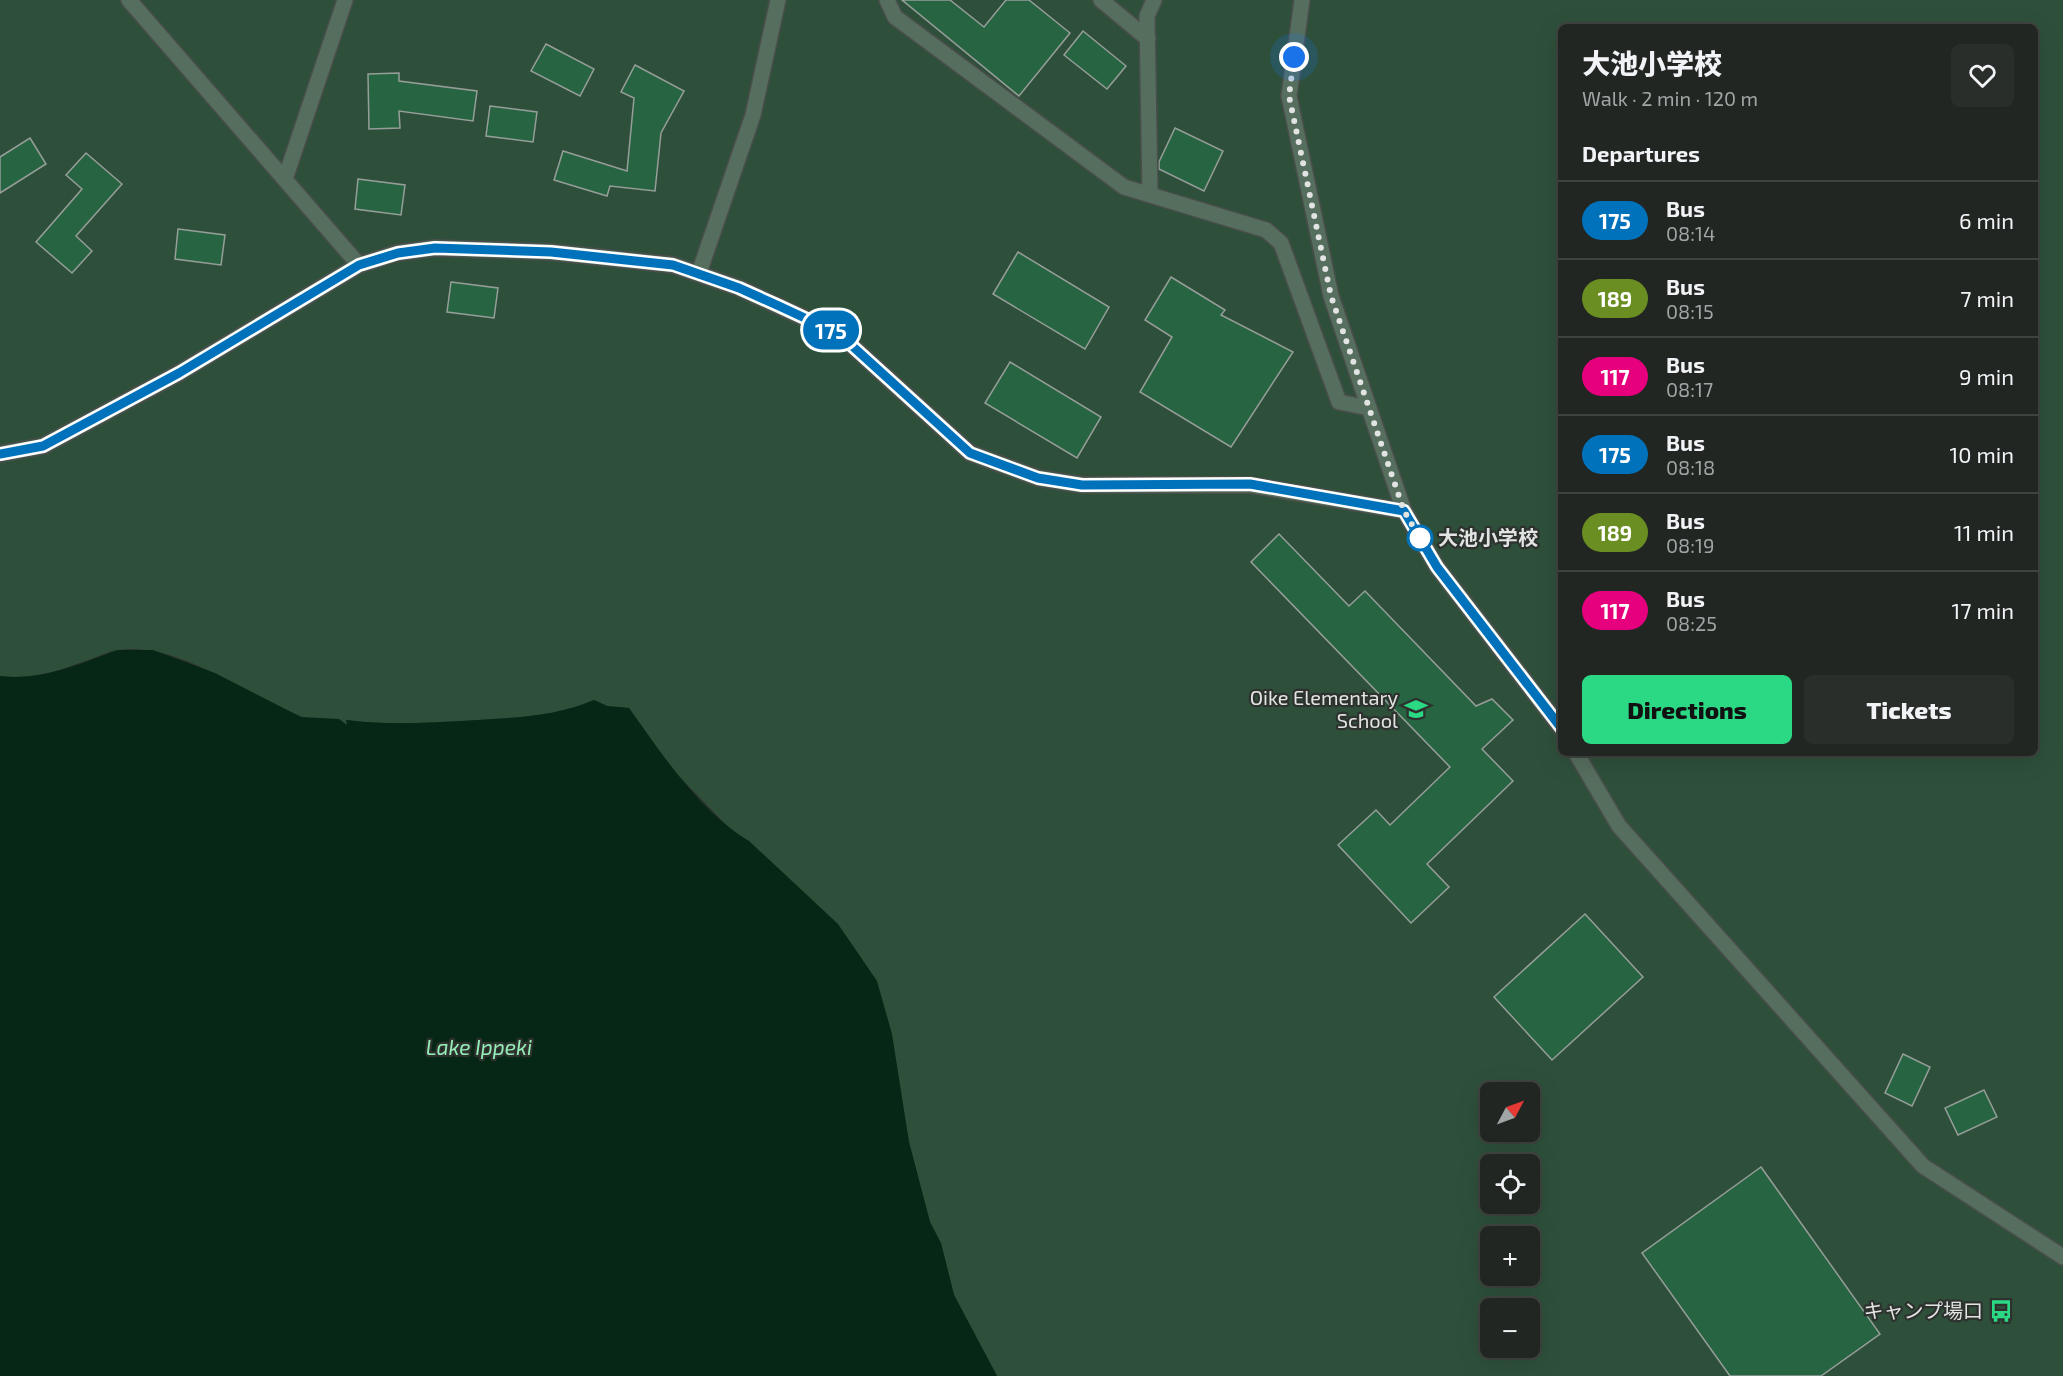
<!DOCTYPE html>
<meta charset="utf-8">
<style>
:root{--surface:#222622;--page:#2a2e2a;--text:#f1f3f6;--muted:#a2a5a5;--line:#3f4340;--accent:#2bd884}
body{margin:0;font-family:"Exo 2","Noto Sans JP",sans-serif;background:var(--page);color:var(--text);height:100vh;display:flex;flex-direction:column;font-size:22px;white-space:nowrap}
*{box-sizing:border-box;margin:0}
p{font-size:20px;color:var(--muted)}
.icon{flex:none;width:33px;height:33px;fill:none;stroke:currentColor;stroke-width:2;stroke-linecap:round;stroke-linejoin:round}
.map{position:relative;flex:1;overflow:hidden}
.drawer{position:absolute;left:1558px;top:24px;width:480px;height:732px;display:flex;flex-direction:column;background:var(--surface);border-radius:9px;box-shadow:0 6px 24px #0002,0 0 0 2px var(--line)}
.drawer>*{flex:none}
.badge{padding:0 12px;border-radius:20px;font-size:21px;line-height:39px}
.needle{width:39px;rotate:49deg}
.fabs{position:absolute;left:1480px;top:1082px;display:grid;gap:12px}
.fabs a{display:grid;place-items:center;width:60px;height:60px;border-radius:9px;background:var(--surface);box-shadow:0 6px 24px #0002,0 0 0 2px var(--line);font-size:30px}
.you{position:absolute;width:30px;height:30px;margin:-15px;border:4px solid #fff;border-radius:50%;background:#1a73e8;box-shadow:0 0 0 9px #1a73e833}
.map>.badge{position:absolute;translate:-50% -50%;box-shadow:0 0 0 3px #fff}
h2{padding:0 24px;font-size:22px;line-height:54px}
.round{display:grid;place-items:center;flex:none;width:63px;height:63px;border-radius:9px;background:var(--page)}
.head{display:flex;align-items:center;justify-content:space-between;height:102px;padding:0 24px}
h1{font-size:28px;font-weight:800;line-height:45px}
.cta{display:flex;gap:12px;margin-top:auto;padding:12px 24px}
.cta a{flex:1;height:69px;border-radius:9px;background:var(--accent);color:#111;font-size:24px;font-weight:800;line-height:69px;text-align:center}
.cta a+a{background:var(--page);color:var(--text)}
ul{padding:0;list-style:none}
li{display:flex;align-items:center;gap:18px;height:78px;padding:0 24px;border-top:2px solid var(--line)}
li div{flex:1}
li b{display:block;font-size:22px}
li em{font-style:normal}
li .badge{min-width:66px;font-weight:700;text-align:center}
.map>svg:first-child{display:block}
.green{fill:#2e503b;fill-rule:evenodd}
.water{fill:#062715}
.building{fill:#276542;stroke:#979d99;stroke-width:1.5}
.lines{fill:none;stroke-linecap:round;stroke-linejoin:round}
.minor-casing{stroke:#4a4e4b;stroke-width:18}
.tertiary-casing{stroke:#4a4e4b;stroke-width:18}
.minor{stroke:#566e5e;stroke-width:15}
.tertiary{stroke:#566e5e;stroke-width:15}
.line-casing{stroke:#fff;stroke-width:14}
.line{stroke:#0072bc;stroke-width:9}
.walk{stroke:#e1e4e2;stroke-width:6;stroke-dasharray:0 10.8}
.stop-dot{fill:#fff;stroke:#0072bc;stroke-width:3}
.labels{text-anchor:middle;stroke-width:4.5;stroke-linejoin:round;paint-order:stroke}
.stop-label{font-size:20px;font-weight:bold;fill:#e1e4e2;stroke:#2d322e;text-anchor:start}
.poi-label{font-size:20px;fill:#e1e4e2;stroke:#2d322e;text-anchor:end}
.water-label{font-size:21px;font-style:italic;fill:#94edb6;stroke:#2d322e}
</style>
<div class="map">
<svg width="2063" height="1376" viewBox="0 0 2063 1376">
<rect width="100%" height="100%" fill="#2d322e"/>
<path class="green" d="M 0,0 L 2063,0 L 2063,1376 L 997,1376 L 954,1295 L 941,1244 L 930,1222 L 909,1142 L 901,1097 L 759,853 L 749,841 L 734,833 L 672,769 L 629,708 L 607,706 L 594,700 C 553,718 506,718 462,721 C 423,723 386,725 347,720 L 348,726 C 333,715 316,722 300,716 C 245,696 180,641 118,650 C 108,651 98,657 88,660 C 58,671 32,680 0,676 ZM 1562,27 L 2036,27 L 2036,753 L 1562,753 ZM 1491,1092 L 1530,1092 L 1530,1131 L 1491,1131 ZM 1491,1164 L 1530,1164 L 1530,1203 L 1491,1203 ZM 1491,1236 L 1530,1236 L 1530,1275 L 1491,1275 ZM 1491,1308 L 1530,1308 L 1530,1347 L 1491,1347 Z"/>
<path class="water" d="M 118,650 L 153,650 L 215,673 L 301,717 L 339,719 L 347,725 L 346,720 C 385,725 423,723 462,721 C 506,718 553,718 594,700 L 607,706 L 629,708 C 661,753 701,813 749,841 L 838,924 L 877,981 L 892,1034 L 909,1142 L 930,1222 L 941,1243 L 954,1295 L 997,1376 L 0,1376 L 0,676 C 43,681 78,664 118,650 Z"/>
<path class="building" d="M 902,0 L 950,0 L 984,27 L 1006,0 L 1029,0 L 1070,33 L 1019,96 Z
M 1083,31 L 1126,66 L 1107,89 L 1064,55 Z
M 546,44 L 594,69 L 580,96 L 531,71 Z
M 635,65 L 684,91 L 661,133 L 655,191 L 610,186 L 607,196 L 554,180 L 563,151 L 627,171 L 634,98 L 621,92 Z
M 399,73 L 399,81 L 477,91 L 473,121 L 399,111 L 400,128 L 369,129 L 368,74 Z
M 490,106 L 537,112 L 533,142 L 486,136 Z
M 1175,128 L 1223,151 L 1204,191 L 1159,169 L 1159,162 Z
M 30,138 L 46,164 L 0,193 L 0,157 Z
M 86,153 L 122,184 L 76,236 L 92,251 L 72,273 L 36,242 L 82,189 L 66,175 Z
M 358,179 L 405,185 L 401,215 L 355,209 Z
M 178,229 L 225,235 L 221,265 L 175,259 Z
M 1018,252 L 1109,307 L 1085,349 L 993,294 Z
M 1171,277 L 1225,310 L 1221,315 L 1293,352 L 1231,447 L 1140,392 L 1172,337 L 1145,320 Z
M 451,282 L 498,288 L 494,318 L 447,312 Z
M 1010,362 L 1101,417 L 1077,458 L 985,403 Z
M 1279,534 L 1349,606 L 1365,591 L 1476,706 L 1492,699 L 1513,720 L 1482,749 L 1513,781 L 1427,864 L 1449,887 L 1411,923 L 1338,845 L 1376,810 L 1390,825 L 1450,767 L 1251,562 Z
M 1585,914 L 1643,977 L 1552,1060 L 1494,997 Z
M 1903,1054 L 1930,1067 L 1912,1106 L 1885,1093 Z
M 1984,1090 L 1997,1117 L 1958,1135 L 1945,1108 Z
M 1761,1167 L 1880,1334 L 1821,1376 L 1730,1376 L 1642,1253 Z"/>
<g class="lines">
<g class="minor-casing">
<path id="minor" d="M 129,0 L 359,265
M 887,0 L 895,17 L 1124,187 L 1266,230 L 1281,243 L 1339,402 L 1369,408
M 1101,0 L 1148,39
M 285,179 L 345,0
M 1150,195 L 1147,16 L 1154,0
M 699,273 L 753,115 L 778,0
M 0,454 L 43,446 L 179,373 L 359,265 L 397,253 L 435,248 L 551,252 L 673,265 L 739,288 L 839,334 L 970,453 L 1038,478 L 1082,485 L 1250,485 L 1404,511"/>
</g>
<g class="tertiary-casing">
<path id="tertiary" d="M 1302,0 L 1289,96 L 1331,296 L 1404,511 L 1437,567 L 1562,729
M 1576,753 L 1619,826 L 1923,1166 L 2063,1257"/>
</g>
<use href="#minor" class="minor"/>
<use href="#tertiary" class="tertiary"/>
</g>
<g class="lines">
<g class="line-casing">
<path id="line" d="M 0,454 L 43,446 L 179,373 L 359,265 L 398,253 L 435,248 L 551,252 L 673,265 L 739,288 L 779,306 L 839,334 L 970,453 L 1038,478 L 1082,485 L 1250,484 L 1404,511 L 1437,567 L 1562,729"/>
</g>
<use href="#line" class="line"/>
<path class="walk" d="M 1294,57 L 1289,96 L 1331,296 L 1404,511 L 1420,538"/>
</g>
<defs>
<g id="school-bare" transform="scale(1.8)"><path d="M0-5L7-2L0 1L-7-2ZM-4 1L0 2.5L4 1V4Q0 6-4 4Z" fill="#2bd884" stroke="#2d322e" stroke-width="2.5" paint-order="stroke"/></g>
<g id="bus-bare" transform="scale(1.8)"><path d="M-5-6H5V4H4V6H2V4H-2V6H-4V4H-5ZM-3.5-4V0h7V-4ZM-3.5 1.2v1.5H-2V1.2ZM2 1.2v1.5H3.5V1.2Z" fill="#2bd884" stroke="#2d322e" stroke-width="2.5" paint-order="stroke"/></g>
</defs>
<g fill-rule="evenodd">
<use href="#school-bare" x="1416" y="709"/>
<use href="#bus-bare" x="2001" y="1311"/>
</g>
<circle class="stop-dot" cx="1420" cy="538" r="12"/>
<g class="labels">
<g class="stop-label">
<text x="1438" y="545">大池小学校</text>
</g>
<g class="poi-label">
<text x="1398" y="705">Oike Elementary<tspan x="1398" dy="23">School</tspan></text>
<text x="1983" y="1318">キャンプ場口</text>
</g>
<g class="water-label">
<text x="479" y="1055">Lake Ippeki</text>
</g>
</g>
</svg>
<div class="fabs">
<a><svg class="needle" viewBox="-14 -14 28 28"><path d="M0-13l5 13h-10z" fill="#e53935"/><path d="M0 13l5-13h-10z" fill="#a2a5a5"/></svg></a>
<a><svg class="icon" aria-label="locate" viewBox="0 0 24 24"><circle cx="12" cy="12" r="6"/><path d="M12 2v4M12 18v4M2 12h4M18 12h4"/></svg></a>
<a>+</a>
<a>−</a>
</div>
<div class="you" style="left:1294px;top:57px"></div>
<b class="badge" style="left:831px;top:330px;background:#0072bc;color:#fff">175</b>
<section class="drawer">
<div class="head"><div><h1>大池小学校</h1><p>Walk · 2 min · 120 m</p></div><a class="round"><svg class="icon" aria-label="heart" viewBox="0 0 24 24"><path d="M12 20l-8-8c-3-5 5-10 8-4 3-6 11-1 8 4z"/></svg></a></div>
<h2>Departures</h2>
<ul>
<li><span class="badge" style="background:#0072bc;color:#fff">175</span><div><b>Bus</b><p>08:14</p></div><em>6 min</em></li>
<li><span class="badge" style="background:#6b8e23;color:#fff">189</span><div><b>Bus</b><p>08:15</p></div><em>7 min</em></li>
<li><span class="badge" style="background:#e6007e;color:#fff">117</span><div><b>Bus</b><p>08:17</p></div><em>9 min</em></li>
<li><span class="badge" style="background:#0072bc;color:#fff">175</span><div><b>Bus</b><p>08:18</p></div><em>10 min</em></li>
<li><span class="badge" style="background:#6b8e23;color:#fff">189</span><div><b>Bus</b><p>08:19</p></div><em>11 min</em></li>
<li><span class="badge" style="background:#e6007e;color:#fff">117</span><div><b>Bus</b><p>08:25</p></div><em>17 min</em></li>
</ul>
<div class="cta"><a>Directions</a><a>Tickets</a></div>
</section>
</div>
